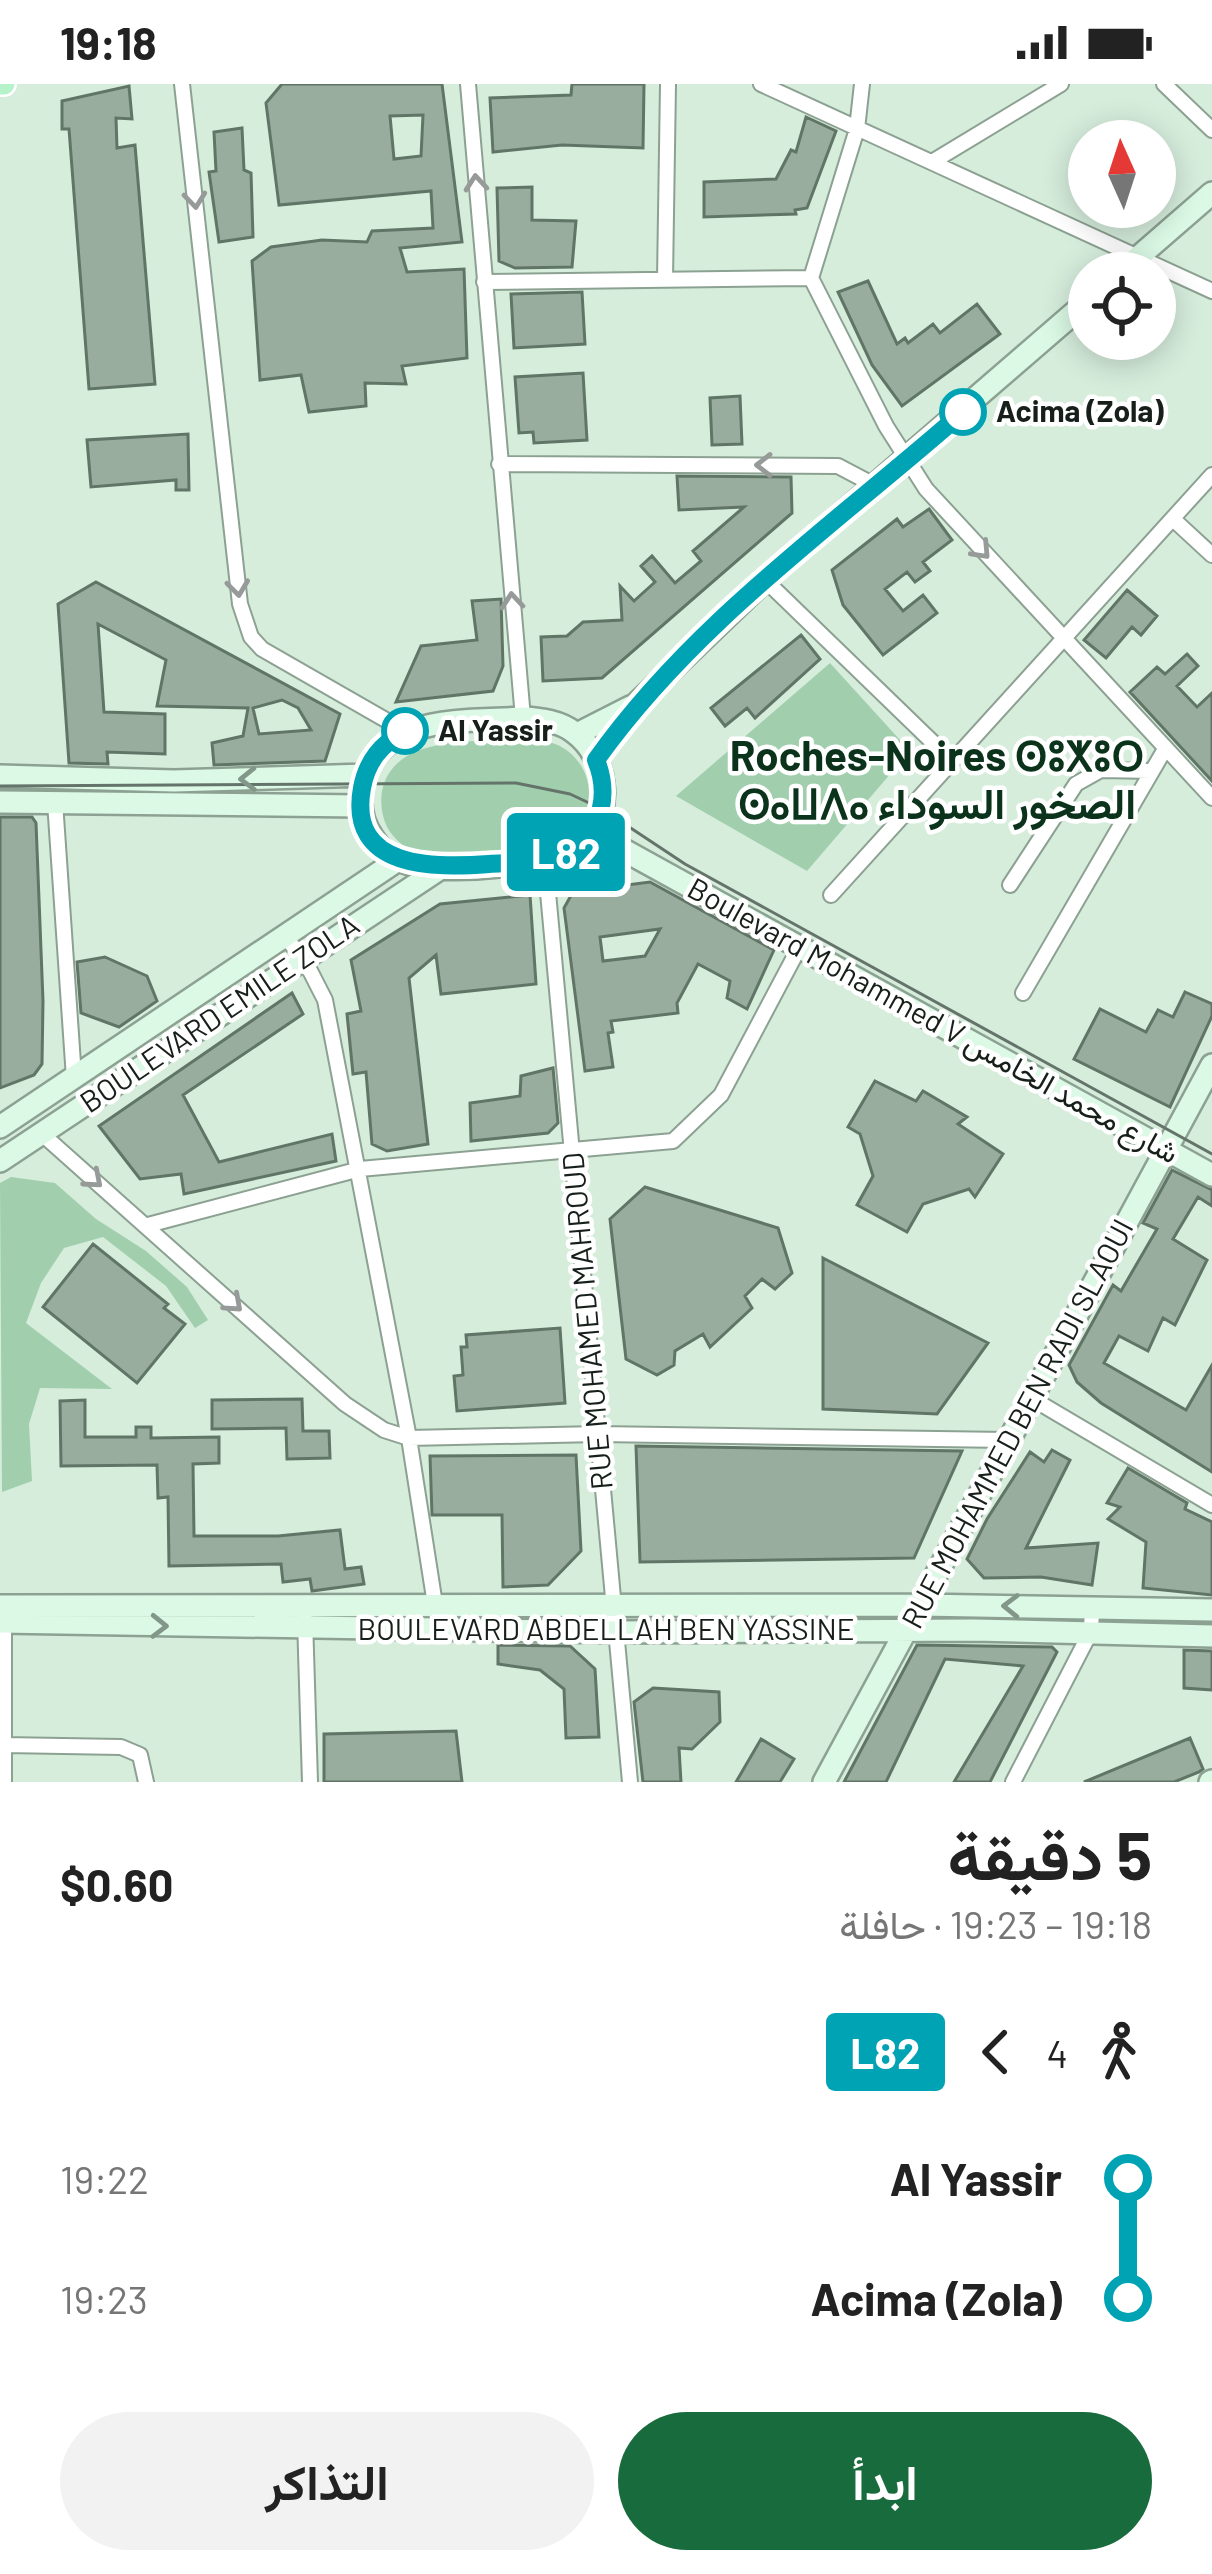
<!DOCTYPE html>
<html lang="ar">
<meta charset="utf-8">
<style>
:root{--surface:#fff;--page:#f2f2f2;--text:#222;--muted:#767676;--accent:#186b3c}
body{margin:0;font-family:Barlow,Vazirmatn,"Noto Sans Tifinagh",sans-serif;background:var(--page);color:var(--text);direction:rtl;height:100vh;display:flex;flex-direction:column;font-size:45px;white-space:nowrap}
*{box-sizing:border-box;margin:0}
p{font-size:39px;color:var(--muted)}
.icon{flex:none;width:66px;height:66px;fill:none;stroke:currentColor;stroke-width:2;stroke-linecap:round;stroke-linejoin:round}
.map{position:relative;height:1698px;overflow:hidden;direction:ltr}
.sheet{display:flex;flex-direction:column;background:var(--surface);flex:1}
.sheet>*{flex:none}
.badge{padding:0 24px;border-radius:9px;font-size:42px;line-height:78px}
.needle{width:78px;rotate:357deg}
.buttons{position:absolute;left:1068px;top:36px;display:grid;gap:24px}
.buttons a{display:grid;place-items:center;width:108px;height:108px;border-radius:50%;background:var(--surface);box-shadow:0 6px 30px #0003;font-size:60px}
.map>.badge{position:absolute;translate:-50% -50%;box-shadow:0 0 0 6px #fff}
.legs{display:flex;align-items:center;gap:18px;height:132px;padding:0 60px;font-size:39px}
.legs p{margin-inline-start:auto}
.head{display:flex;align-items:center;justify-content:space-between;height:204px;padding:0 60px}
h1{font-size:66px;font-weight:700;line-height:90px}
.primary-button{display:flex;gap:24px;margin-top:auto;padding:24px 60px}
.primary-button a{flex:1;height:138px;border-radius:72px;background:var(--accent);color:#fff;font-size:48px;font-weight:700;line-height:138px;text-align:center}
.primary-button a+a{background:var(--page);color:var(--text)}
ul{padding:0 60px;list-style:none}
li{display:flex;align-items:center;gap:42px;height:120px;font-size:45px}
li i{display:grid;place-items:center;width:18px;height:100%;margin:0 15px;background:currentColor}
li i::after{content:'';width:30px;height:30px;margin:-15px;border:9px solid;border-radius:50%;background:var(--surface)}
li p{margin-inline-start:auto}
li:first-child i{background:linear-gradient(#0000 50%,currentColor 0)}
li:last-child i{background:linear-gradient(currentColor 50%,#0000 0)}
.status{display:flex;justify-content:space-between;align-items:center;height:84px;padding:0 60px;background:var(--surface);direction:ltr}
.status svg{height:33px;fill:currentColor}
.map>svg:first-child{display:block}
.green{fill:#a1cfae}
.building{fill:#98ad9d;stroke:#617566;stroke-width:3;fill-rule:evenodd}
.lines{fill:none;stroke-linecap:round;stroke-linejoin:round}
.street-casing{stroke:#8ca192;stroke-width:18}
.secondary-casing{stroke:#8ca192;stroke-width:26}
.primary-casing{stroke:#fff;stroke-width:26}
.street{stroke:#fff;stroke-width:14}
.secondary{stroke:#dbf9e5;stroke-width:21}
.primary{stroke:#b6f2ca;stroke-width:21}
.tram{stroke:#65746a;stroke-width:3}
.oneway{stroke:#969a98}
.oneway2{stroke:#829789}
.line-1-casing{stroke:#fff;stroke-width:27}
.line-1{stroke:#00a3b4;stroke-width:18}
.stop-1-dot{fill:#fff;stroke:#00a3b4;stroke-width:6}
.labels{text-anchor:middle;stroke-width:9;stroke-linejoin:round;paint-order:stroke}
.stop-label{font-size:30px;font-weight:bold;fill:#161f19;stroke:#fff;text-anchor:start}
.street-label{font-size:30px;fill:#161f19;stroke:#fff}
.district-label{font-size:42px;font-weight:bold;fill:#0b321b;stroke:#fff}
</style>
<div class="status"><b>19:18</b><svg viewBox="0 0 49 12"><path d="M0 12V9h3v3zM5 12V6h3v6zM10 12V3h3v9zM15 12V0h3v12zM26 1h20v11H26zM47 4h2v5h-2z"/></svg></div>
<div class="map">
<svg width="1212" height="1698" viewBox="0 0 1212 1698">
<rect width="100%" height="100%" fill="#d6eddc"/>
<path class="green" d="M 830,579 L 910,667 L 807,787 L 676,712 Z
M 506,655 C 524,655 544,654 560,662 C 596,682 599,729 566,753 C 539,773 454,779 422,771 C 408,767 394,756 387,743 C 382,732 380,720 382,707 C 393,654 462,659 506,655 Z
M 11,1093 L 55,1099 L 96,1135 L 146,1167 L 187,1203 L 208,1236 L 195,1244 L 166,1202 L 103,1153 L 64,1164 L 41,1199 L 26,1239 L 112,1305 L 40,1304 L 29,1340 L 32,1397 L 2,1408 L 0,1099 Z"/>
<path class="building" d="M 282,0 L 442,0 L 462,158 L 400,164 L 407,188 L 464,185 L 467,274 L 402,282 L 406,300 L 365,299 L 366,322 L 309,328 L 301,291 L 260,296 L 252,177 L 271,163 L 322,156 L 367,158 L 372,147 L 433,144 L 431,107 L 279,121 L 266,19 ZM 423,31 L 421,72 L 394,75 L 390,32 Z
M 572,0 L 644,0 L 643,64 L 562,61 L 493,68 L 490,14 L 571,11 Z
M 129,2 L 132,35 L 116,34 L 117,64 L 135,61 L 155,300 L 89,305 L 69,45 L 62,45 L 62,17 Z
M 806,33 L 836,47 L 807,124 L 795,126 L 796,130 L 704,133 L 704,98 L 776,95 L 791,66 L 796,68 Z
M 242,44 L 244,86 L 251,89 L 253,153 L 219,158 L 209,88 L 216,87 L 214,48 Z
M 532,103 L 532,136 L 576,137 L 572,183 L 515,184 L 499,177 L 497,104 Z
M 868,197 L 897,260 L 905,254 L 908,259 L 933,240 L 940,249 L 977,220 L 1000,250 L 902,322 L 872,281 L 838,208 Z
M 582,208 L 585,260 L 514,264 L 511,210 Z
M 583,289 L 587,356 L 534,359 L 533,348 L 519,349 L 515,293 Z
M 740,312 L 742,360 L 712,361 L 710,314 Z
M 188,350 L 189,406 L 176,406 L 176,396 L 91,403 L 87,356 Z
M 677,392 L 791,393 L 792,429 L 602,594 L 543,597 L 541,553 L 567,552 L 583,538 L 622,536 L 620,502 L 634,517 L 655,498 L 641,482 L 652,472 L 675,499 L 701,477 L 693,467 L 744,423 L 679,426 Z
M 929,425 L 952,456 L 923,478 L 930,487 L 915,498 L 907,488 L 885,505 L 903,527 L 923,511 L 937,529 L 883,571 L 843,521 L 832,486 L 897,435 L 903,443 Z
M 96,498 L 340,630 L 325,677 L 214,681 L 212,659 L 243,652 L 248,624 L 157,622 L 166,576 L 98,540 L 104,628 L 165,630 L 165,670 L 107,668 L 108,680 L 69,679 L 58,520 ZM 282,616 L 298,624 L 311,646 L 259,650 L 253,624 Z
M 1127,506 L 1157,532 L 1141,551 L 1132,543 L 1106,574 L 1084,556 Z
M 501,515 L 503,582 L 493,607 L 396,618 L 421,562 L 477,556 L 472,517 Z
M 801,551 L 820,575 L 755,634 L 747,624 L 725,642 L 711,624 Z
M 1187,570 L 1198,582 L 1177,602 L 1197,623 L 1212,609 L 1212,697 L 1130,608 L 1157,583 L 1165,590 Z
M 0,733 L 32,733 L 36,739 L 43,917 L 42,980 L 34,991 L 0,1004 Z
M 650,798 L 774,866 L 747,925 L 727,914 L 730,897 L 698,880 L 677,919 L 678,929 L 611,937 L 613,948 L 608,949 L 613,983 L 585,987 L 564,824 L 573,808 ZM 660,845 L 645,872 L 603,877 L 600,853 Z
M 530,811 L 536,900 L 441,910 L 436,871 L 409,894 L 428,1060 L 387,1067 L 372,1060 L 366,988 L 353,990 L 347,930 L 361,927 L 351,876 L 440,820 Z
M 105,873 L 147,892 L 157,917 L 119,943 L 81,929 L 77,878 Z
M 1185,908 L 1212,920 L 1212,932 L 1170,1023 L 1074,975 L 1100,925 L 1146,948 L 1158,926 L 1173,933 Z
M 292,909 L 303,930 L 183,1011 L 219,1078 L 332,1050 L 336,1077 L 184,1110 L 181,1090 L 140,1095 L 99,1042 Z
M 553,984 L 558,1039 L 548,1049 L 471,1057 L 470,1019 L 520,1012 L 521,992 Z
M 875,997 L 916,1017 L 923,1007 L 967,1033 L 958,1040 L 1003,1070 L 975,1113 L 969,1105 L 923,1120 L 907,1148 L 857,1121 L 873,1092 L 860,1050 L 848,1043 Z
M 1172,1086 L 1212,1106 L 1212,1122 L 1198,1113 L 1173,1155 L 1207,1176 L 1175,1241 L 1163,1234 L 1148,1267 L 1119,1252 L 1104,1279 L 1186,1326 L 1212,1281 L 1212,1388 L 1101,1319 L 1077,1298 L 1069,1281 L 1113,1201 L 1121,1207 L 1157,1145 L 1143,1139 Z
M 645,1103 L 778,1144 L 792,1189 L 775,1205 L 762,1195 L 745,1212 L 752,1224 L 710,1263 L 703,1250 L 675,1267 L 674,1281 L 657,1291 L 626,1275 L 610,1135 Z
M 93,1160 L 168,1220 L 164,1224 L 185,1240 L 137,1299 L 43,1223 Z
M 823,1174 L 988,1259 L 937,1330 L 823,1325 Z
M 560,1244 L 565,1319 L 457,1327 L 454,1292 L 463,1291 L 461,1263 L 467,1263 L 466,1251 Z
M 302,1315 L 303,1347 L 329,1347 L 330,1374 L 287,1375 L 286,1344 L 212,1345 L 212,1316 Z
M 85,1316 L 85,1353 L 136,1353 L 136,1343 L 151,1343 L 151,1354 L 219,1353 L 219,1379 L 193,1380 L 194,1452 L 278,1452 L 340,1446 L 345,1485 L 361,1483 L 364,1500 L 312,1507 L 310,1495 L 283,1498 L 281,1480 L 169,1482 L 168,1413 L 158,1414 L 157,1381 L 61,1382 L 60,1317 Z
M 636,1362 L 962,1367 L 914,1474 L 640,1478 Z
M 1052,1366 L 1070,1376 L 1026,1464 L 1098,1459 L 1092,1501 L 1041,1493 L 984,1494 L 967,1475 L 987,1435 L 1030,1368 L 1044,1378 Z
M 576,1371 L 581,1467 L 548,1501 L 503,1503 L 502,1431 L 432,1431 L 430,1372 Z
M 1128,1384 L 1187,1419 L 1185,1425 L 1212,1438 L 1212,1511 L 1143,1504 L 1146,1458 L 1108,1435 L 1120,1423 L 1107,1419 Z
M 498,1561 L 570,1562 L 595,1585 L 599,1653 L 566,1654 L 564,1605 L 540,1586 L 498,1580 Z
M 917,1561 L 1052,1563 L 1057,1568 L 990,1698 L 954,1698 L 1023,1582 L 945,1575 L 886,1698 L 844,1698 Z
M 1184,1566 L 1212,1567 L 1212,1606 L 1184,1604 Z
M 653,1604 L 719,1608 L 720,1638 L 692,1665 L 679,1664 L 681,1698 L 643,1698 L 634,1618 Z
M 456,1647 L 462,1698 L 324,1698 L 324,1650 Z
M 1190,1654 L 1203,1685 L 1199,1688 L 1174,1698 L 1084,1698 Z
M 761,1655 L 794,1675 L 780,1698 L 736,1698 Z"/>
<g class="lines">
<g class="street-casing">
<path id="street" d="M 182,0 L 240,520 L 251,553 L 262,565 L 405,647
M 468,0 L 523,634
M 761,0 L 1212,207
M 862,0 L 857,45 L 811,194 L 886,342 L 926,405 L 1212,714
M 1164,0 L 1212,46
M 932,78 L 1061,0
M 665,195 L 668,0
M 484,198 L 811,194
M 499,380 L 838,382 L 876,402
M 1173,435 L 1212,471
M 765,496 L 951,676
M 55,718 L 74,994
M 545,776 L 630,1698
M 1010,801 L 1076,700 L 1101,686 L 1151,687
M 831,811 L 1212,391
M 285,853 L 304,875 L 325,916 L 409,1354 L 439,1546
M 1023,909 L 1165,665
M 41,1049 L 345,1320 L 384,1346 L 409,1354 L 598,1350 L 1007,1356
M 148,1141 L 360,1085 L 673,1057 L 721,1011 L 799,864
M 1031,1314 L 1212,1421
M 305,1535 L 310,1698
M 4,1661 L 121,1663 L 140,1671 L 146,1698
M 4,1698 L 4,1538
M 1013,1698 L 1090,1549 L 1093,1523"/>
</g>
<g class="secondary-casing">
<path id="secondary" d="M 1120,189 L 1212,109
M 523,634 C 541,635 560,637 575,649 C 606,672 615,726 586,754 C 556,783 439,793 401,777 C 390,773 379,764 373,754 C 362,739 359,720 362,702 C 378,629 464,638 523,634 Z
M 577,650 L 630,623
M 596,675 L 636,620 L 765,496 L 1089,216
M 0,692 L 174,697 L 365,691
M 0,718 L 361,722
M 591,748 L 1212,1091
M 0,1043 L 398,776
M 0,1077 L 441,784
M 0,1522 L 921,1521 L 1212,1526
M 0,1538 L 617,1548 L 974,1546 L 1212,1552
M 824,1698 L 1212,981
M 1210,1698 L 1212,1697"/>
</g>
<g class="primary-casing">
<path id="primary" d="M 0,0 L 4,0"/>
</g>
<use href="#street" class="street"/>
<use href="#secondary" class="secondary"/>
<use href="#primary" class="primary"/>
<path class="tram" d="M 0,702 L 516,699 L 570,710 L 602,725 L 685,780 L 1212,1070"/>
</g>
<defs><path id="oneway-chevron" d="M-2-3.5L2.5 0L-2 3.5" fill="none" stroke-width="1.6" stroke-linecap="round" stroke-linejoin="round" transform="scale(3)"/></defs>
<g class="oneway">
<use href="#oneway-chevron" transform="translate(476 99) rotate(-95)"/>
<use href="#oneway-chevron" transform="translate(195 116) rotate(84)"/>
<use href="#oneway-chevron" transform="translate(764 381) rotate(-180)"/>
<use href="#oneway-chevron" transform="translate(982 467) rotate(47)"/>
<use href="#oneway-chevron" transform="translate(238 504) rotate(83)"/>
<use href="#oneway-chevron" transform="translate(512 517) rotate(-95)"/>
<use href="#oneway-chevron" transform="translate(94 1096) rotate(41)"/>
<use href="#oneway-chevron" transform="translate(234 1220) rotate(42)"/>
</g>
<g class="oneway2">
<use href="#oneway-chevron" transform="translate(248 695) rotate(179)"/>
<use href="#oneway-chevron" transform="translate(1011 1522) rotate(-179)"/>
<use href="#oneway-chevron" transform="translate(159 1542) rotate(1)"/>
</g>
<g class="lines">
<g class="line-1-casing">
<path id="line-1" d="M 405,647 C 381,660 367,677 362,704 C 347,786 435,784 489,780 C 507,779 527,779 545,776 C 594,766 614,720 596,676 C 694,538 837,439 963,328"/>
</g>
<use href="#line-1" class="line-1"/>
</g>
<g class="stop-1-dot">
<circle cx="963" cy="328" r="21"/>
<circle cx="405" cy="647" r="21"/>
</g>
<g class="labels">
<g class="stop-label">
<text x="996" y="338">Acima (Zola)</text>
<text x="438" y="657">Al Yassir</text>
</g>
<g class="street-label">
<text transform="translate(220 930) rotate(-34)" y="10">BOULEVARD EMILE ZOLA</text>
<text transform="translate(933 937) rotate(29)" y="10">Boulevard Mohammed V شارع محمد الخامس</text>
<text transform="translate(588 1237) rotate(-95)" y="10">RUE MOHAMED MAHROUD</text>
<text transform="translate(1018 1340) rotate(-62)" y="10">RUE MOHAMMED BEN RADI SLAOUI</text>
<text x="606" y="1556">BOULEVARD ABDELLAH BEN YASSINE</text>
</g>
<g class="district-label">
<text x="937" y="687">Roches-Noires ⵙⵓⵅⵓⵔ<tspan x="937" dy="48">ⵙⴰⵡⴷⴰ الصخور السوداء</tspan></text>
</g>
</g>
</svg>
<div class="buttons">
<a><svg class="needle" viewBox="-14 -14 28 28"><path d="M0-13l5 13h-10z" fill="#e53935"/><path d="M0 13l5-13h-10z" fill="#767676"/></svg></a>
<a><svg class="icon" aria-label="locate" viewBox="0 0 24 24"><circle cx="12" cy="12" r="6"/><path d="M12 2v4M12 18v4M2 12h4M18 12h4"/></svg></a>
</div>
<b class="badge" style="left:566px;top:768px;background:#00a3b4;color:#fff">L82</b>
</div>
<section class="sheet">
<div class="head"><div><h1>5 دقيقة</h1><p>19:18 – 19:23 · حافلة</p></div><b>$0.60</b></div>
<div class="legs"><svg class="icon" aria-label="walk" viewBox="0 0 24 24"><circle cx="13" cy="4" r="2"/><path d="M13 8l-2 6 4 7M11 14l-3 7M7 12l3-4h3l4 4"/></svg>4<svg class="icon" aria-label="back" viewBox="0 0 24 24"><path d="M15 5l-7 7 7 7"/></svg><b class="badge" style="background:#00a3b4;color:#fff">L82</b></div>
<ul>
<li><i style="color:#00a3b4"></i><b>Al Yassir</b><p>19:22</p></li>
<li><i style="color:#00a3b4"></i><b>Acima (Zola)</b><p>19:23</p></li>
</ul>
<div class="primary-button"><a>ابدأ</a><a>التذاكر</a></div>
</section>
